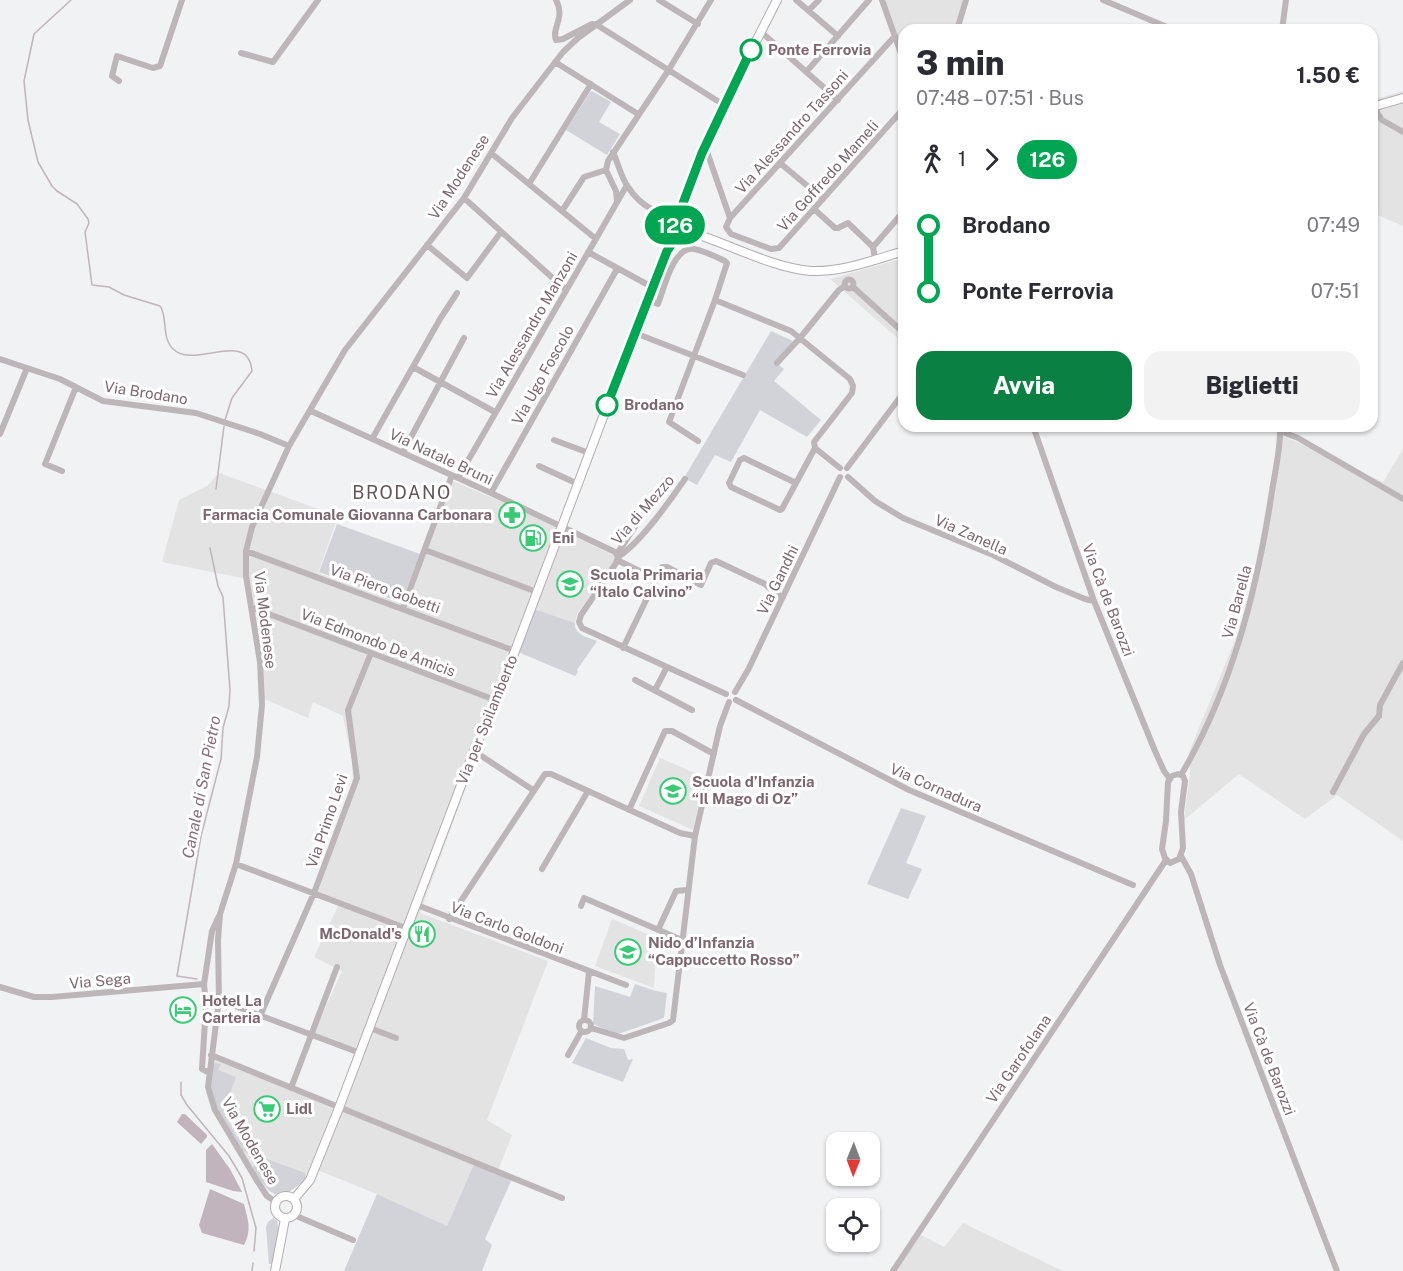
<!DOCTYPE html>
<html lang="it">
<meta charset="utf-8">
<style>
:root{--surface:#fff;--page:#f2f2f3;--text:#2b2b33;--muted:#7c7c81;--accent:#0b8043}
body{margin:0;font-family:"Public Sans",sans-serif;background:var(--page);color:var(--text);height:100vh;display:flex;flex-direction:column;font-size:22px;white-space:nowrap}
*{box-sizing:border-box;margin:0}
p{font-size:20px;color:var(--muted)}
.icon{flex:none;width:33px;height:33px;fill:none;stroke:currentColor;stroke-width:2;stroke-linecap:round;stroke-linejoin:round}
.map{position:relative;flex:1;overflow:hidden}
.sheet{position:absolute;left:898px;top:24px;width:480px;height:408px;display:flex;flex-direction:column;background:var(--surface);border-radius:18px;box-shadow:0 2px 4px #0004}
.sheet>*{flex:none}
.badge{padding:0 12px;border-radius:20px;font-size:21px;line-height:39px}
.needle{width:39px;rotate:181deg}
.controls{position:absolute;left:826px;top:1132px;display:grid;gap:12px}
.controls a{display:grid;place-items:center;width:54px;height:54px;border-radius:12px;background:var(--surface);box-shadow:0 2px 4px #0004;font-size:30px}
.map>.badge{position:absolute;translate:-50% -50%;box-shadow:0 0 0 3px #fff}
.legs{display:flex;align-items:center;gap:9px;height:66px;padding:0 18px;font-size:20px}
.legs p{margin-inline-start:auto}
.overview{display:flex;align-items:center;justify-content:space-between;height:102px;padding:0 18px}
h1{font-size:33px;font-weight:800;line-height:45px}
.cta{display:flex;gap:12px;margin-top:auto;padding:12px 18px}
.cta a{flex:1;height:69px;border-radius:18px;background:var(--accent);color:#fff;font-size:24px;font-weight:800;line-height:69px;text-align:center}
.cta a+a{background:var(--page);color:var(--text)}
ul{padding:0 18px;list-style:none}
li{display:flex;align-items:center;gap:21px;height:66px;font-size:22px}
li i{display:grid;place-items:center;width:9px;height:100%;margin:0 8px;background:currentColor}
li i::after{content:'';width:15px;height:15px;margin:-8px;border:4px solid;border-radius:50%;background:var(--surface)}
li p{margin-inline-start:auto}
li:first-child i{background:linear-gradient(#0000 50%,currentColor 0)}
li:last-child i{background:linear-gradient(currentColor 50%,#0000 0)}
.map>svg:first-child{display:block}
.built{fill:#e3e3e4}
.green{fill:#d1d3d9}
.water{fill:#c2b4bc}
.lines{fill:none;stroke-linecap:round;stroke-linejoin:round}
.stream{stroke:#c2b4bc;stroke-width:1.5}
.major-casing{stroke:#b3acaf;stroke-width:10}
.minor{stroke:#bdb6b8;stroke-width:6}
.major{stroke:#fff;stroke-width:8}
.line-1-casing{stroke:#fff;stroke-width:14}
.line-1{stroke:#00a651;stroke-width:9}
.stop-1-dot{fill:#fff;stroke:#00a651;stroke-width:3}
.labels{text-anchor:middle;stroke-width:6;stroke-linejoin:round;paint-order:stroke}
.stop-label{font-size:15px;font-weight:bold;fill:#7d666f;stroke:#fff;text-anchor:start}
.street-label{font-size:15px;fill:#7d666f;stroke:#fff}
.poi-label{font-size:15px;font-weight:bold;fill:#7d666f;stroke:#fff;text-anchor:start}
.water-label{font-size:16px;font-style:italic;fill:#886c7b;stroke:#fff}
.quarter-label{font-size:18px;letter-spacing:1.5px;fill:#635359;stroke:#fff}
</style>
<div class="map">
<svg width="1403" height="1271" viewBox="0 0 1403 1271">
<rect width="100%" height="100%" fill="#f0f2f3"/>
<path class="built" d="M 885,0 L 965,0 L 956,30 L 904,30 L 904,56 Z
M 1403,91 L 1403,226 L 1373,213 L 1372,100 Z
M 904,258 L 904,344 L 830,279 Z
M 1279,434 L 1383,482 L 1403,449 L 1403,841 L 1337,795 L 1305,819 L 1239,774 L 1184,820 L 1190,774 L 1189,752 L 1238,633 L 1253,580 Z
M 219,473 L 338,516 L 318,573 L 402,604 L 448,479 L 561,527 L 420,913 L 548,961 L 487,1120 L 512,1135 L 497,1173 L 474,1164 L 447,1226 L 377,1194 L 315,1169 L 310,1180 L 263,1162 L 253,1168 L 248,1165 L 211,1109 L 206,1093 L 209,1056 L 338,1109 L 359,1053 L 313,1035 L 342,971 L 314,957 L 339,904 L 318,892 L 353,787 L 352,760 L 343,716 L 313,702 L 308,718 L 262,698 L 247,579 L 162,562 L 179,500 L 207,486 Z
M 569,534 L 613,555 L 615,560 L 577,614 L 575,623 L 534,609 L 562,536 Z
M 660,758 L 704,777 L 693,830 L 639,806 Z
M 612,919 L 657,938 L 654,988 L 595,966 Z
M 963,1223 L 1063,1271 L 892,1271 L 917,1233 L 944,1247 Z"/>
<path class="green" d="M 592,91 L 611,102 L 599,122 L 620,134 L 607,155 L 566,130 L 590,92 Z
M 771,331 L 793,341 L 775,362 L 784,369 L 774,381 L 821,420 L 807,437 L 760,410 L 731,462 L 715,455 L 697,485 L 684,478 Z
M 337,524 L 420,554 L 402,601 L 400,602 L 319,572 Z
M 534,609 L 575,623 C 574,635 588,637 597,641 L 577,670 L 578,672 L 575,676 L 518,652 Z
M 901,808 L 926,816 L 906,863 L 922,869 L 908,899 L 867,884 Z
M 635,984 L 656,991 L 667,993 L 664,1018 L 621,1033 L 613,1033 L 593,1024 L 595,986 L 630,997 Z
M 586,1038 L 611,1048 L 624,1049 L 628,1060 L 633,1059 L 623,1082 L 572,1063 Z
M 215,1063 L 221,1064 L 218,1070 L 236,1077 L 223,1112 L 237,1137 L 252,1143 L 252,1151 L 247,1153 L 242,1151 L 218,1112 L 210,1087 L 211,1066 Z
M 261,1157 L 305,1173 L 306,1179 C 277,1204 273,1198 253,1170 L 254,1161 Z
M 474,1164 L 512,1179 L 485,1239 L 492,1245 L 482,1271 L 344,1271 L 377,1194 L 447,1226 Z
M 273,1218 L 277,1221 L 279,1233 L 273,1264 L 269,1264 L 266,1227 L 268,1222 Z"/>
<path class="water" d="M 182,1114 L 185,1114 L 207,1135 L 207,1137 L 201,1144 L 177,1122 Z
M 212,1144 L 230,1169 L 242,1192 L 233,1191 L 206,1182 L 206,1150 Z
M 210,1189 L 244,1204 C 248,1220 252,1230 244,1245 L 202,1233 L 199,1225 Z"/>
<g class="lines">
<path class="stream" d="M 71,0 L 34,34 L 24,81 L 28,120 L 38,162 L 52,186 L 57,191 L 77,204 L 88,219 L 89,223 L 85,232 L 92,285 L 109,287 L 124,295 L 160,306 C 168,316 161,337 173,349 C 194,370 248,328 252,371 L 232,398 L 225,420
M 216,489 L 224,426
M 197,979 L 177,976 L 201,836 L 221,759 L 223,728 L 229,706 L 230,690 L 223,597 L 218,586 L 210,548
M 181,1082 L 181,1095 L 187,1105 L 229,1156 L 242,1178 L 256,1228 L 254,1251
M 252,1271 L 253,1263"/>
<g class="major-casing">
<path id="major" d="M 1372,107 L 1403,98
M 682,221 C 680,203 690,185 696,168 C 719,110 749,56 777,0
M 693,233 C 729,244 773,268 811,271 C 842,272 874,260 904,251
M275 1207a11 11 0 1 1 22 0a11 11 0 1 1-22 0Z
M 294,1199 L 310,1180 L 339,1108 L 474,751 L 515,651 L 652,287 L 667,251 L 676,238 L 673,229 L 679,222 L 685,222 L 690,225 L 693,233 L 689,239 L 682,241 L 676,238
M 275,1271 L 285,1219"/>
</g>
<path class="minor" d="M 556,0 C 566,18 551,28 556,40 L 563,39 L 592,24 L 597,25 L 724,105
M 659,0 L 698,24
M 796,0 L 838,36
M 882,0 L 904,62
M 1103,0 L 1174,30
M 809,10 L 819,0
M 957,30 L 966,0
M 1282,30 L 1286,0
M 760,31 L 838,100
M 895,36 L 730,218 L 726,227 L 731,234 L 771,249 L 779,248 L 904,108
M 241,53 L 273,62 L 318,0
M 555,62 L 638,114
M 807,71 L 869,0
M 119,81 L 112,76 L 117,56 L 153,68 L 160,66 L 182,0
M 1373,106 L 1382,120 L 1403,132
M 705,146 L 730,218
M 613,152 C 618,163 621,177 628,187 C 640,205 662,222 682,205
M 491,153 L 596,239
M 780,163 L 823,199
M 529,184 L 591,84
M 464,198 L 566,290
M 617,201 L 616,191 L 606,170 L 608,161 L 668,71 L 711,0
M 814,209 L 835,228 L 838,228 L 848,223 L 873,247 L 875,259
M 562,211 L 584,177 L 606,170
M 427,245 L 467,278 L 501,232
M 873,247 L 904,211
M 588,252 L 652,287
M844.5 284a4.5 4.5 0 1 1 9 0a4.5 4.5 0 1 1-9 0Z
M 853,287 L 904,333
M 647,300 L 658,304 C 664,289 673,246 694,249 C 705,251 716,257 725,261 L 727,263 L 715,300 L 669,422 L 698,441
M 715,300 L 791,331 L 850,379 L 853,386 L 852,393 L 814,442 L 815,448 L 840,468
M 635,333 L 743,375
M 0,359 L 60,379 L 103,401 L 196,413 L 260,434 L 289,446
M 777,363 L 800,338 L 839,290 L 845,286
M 413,367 L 495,412
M 311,411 L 491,493 L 615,552 L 618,557 L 616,563 L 581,615 L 579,622 L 582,628 L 726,694
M 1033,426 L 1094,601 L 1155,751 L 1164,771 L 1170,779
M 1280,431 L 1298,438 L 1403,499
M 0,434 L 27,368
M 372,439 L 440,319 L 457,293
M 554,440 L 589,453
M 403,452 L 464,338
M 539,466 L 578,484
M 847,468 L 904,392
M 62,471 L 45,464 L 76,387
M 848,477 L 875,501 L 903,518 L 993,555 L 1056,587 L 1085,599 L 1094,601
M 458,478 L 627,185
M 796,483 L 744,458 L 740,460 L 729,483 L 731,487 L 780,510 L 782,509 L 815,448
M 491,493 L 617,269
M 425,550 L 537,592
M 246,551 L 515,651
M 617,554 L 666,479
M 618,557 C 641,542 669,502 685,479
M 617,560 L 656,579
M 253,608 L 495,700
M 403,608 L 452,475
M 623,648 L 662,567 L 667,567 L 701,585 L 711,563 L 716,561 L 765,584 L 774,593 L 783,597
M 635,680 L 692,710
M 655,690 L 667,667
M 735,692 L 748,670 L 840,477
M 736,700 L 909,790 L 1133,885
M 474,751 L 533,790
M 1178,774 L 1183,776 L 1185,781 L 1181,812 L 1183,848 L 1179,859 L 1170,863 L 1165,858 L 1162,849 L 1166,821 L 1168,782 L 1172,776 Z
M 1181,775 C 1231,690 1256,594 1271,498 C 1274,475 1281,450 1280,426
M 1333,792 L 1364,734 L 1379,716 L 1380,705 L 1403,663
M 629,810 L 665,731 L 672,731 L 714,754
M 1181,856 L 1191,874 L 1220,965 L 1337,1271
M 236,864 L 408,929
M 542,869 L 588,791
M 417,905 L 626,985
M 581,906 L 584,898 L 682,940
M 449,919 L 545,774 L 551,774 L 680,833 L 695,836
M 658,930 L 676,891 L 687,890
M 0,987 L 34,997 L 52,997 L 204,984
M 219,1000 L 360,1053
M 260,1016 L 314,893 L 357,778 L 348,710 L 371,653
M579 1026a6 6 0 1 1 12 0a6 6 0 1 1-12 0Z
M 584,1020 L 589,972
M 370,1028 L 396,1038
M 591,1028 L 624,1038 L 669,1023 L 673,1020 L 695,836 L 720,726 L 729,702
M 211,1055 L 562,1198
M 568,1055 L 581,1032
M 208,1072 L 202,1069 L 206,1005 L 204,984 L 212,931 L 219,916
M 291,1088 L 337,967
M 276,1202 L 267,1196 L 256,1179 L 215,1110 L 208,1087 L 219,1000 L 218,940 L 220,914 L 236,864 L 257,757 L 262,705 L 260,662 L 246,576 L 246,551 L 252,527 L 289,446 L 345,350 L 464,198 L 512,118 L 563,52 L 578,38 L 630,0
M 294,1215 L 353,1240
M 893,1271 L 1166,860"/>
<use href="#major" class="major"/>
</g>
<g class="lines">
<g class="line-1-casing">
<path id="line-1" d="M 607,405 L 667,251 L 676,238 L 673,229 L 677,224 L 682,221 L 682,206 L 702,153 L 751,50"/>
</g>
<use href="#line-1" class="line-1"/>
</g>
<defs>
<g id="pharmacy-ring" transform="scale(1.35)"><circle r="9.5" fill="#fff" stroke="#38ca75" stroke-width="1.5"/><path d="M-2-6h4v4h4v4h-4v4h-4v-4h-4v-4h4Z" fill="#38ca75"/></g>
<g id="fuel-ring" transform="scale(1.35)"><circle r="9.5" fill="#fff" stroke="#38ca75" stroke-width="1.5"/><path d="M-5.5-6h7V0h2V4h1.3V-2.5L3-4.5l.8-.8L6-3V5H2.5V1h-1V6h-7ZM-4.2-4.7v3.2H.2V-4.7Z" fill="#38ca75"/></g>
<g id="school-ring" transform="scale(1.35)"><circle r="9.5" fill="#fff" stroke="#38ca75" stroke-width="1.5"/><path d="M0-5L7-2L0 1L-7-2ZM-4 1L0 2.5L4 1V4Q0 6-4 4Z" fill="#38ca75"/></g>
<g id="restaurant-ring" transform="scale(1.35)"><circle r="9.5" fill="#fff" stroke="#38ca75" stroke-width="1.5"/><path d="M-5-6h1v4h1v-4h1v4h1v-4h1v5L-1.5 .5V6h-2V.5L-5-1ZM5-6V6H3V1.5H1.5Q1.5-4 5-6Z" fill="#38ca75"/></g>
<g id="hotel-ring" transform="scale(1.35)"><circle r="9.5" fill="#fff" stroke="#38ca75" stroke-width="1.5"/><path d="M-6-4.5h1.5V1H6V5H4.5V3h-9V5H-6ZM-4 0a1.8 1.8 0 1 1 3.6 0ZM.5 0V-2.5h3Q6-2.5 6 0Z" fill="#38ca75"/></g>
<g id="supermarket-ring" transform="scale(1.35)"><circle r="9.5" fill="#fff" stroke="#38ca75" stroke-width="1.5"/><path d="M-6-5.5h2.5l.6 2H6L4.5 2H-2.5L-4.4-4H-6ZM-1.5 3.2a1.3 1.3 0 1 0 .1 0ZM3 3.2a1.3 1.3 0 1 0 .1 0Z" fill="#38ca75"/></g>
</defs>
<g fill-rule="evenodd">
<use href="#pharmacy-ring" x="512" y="515"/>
<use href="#fuel-ring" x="533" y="538"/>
<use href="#school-ring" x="570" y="584"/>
<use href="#school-ring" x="673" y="791"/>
<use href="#restaurant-ring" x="422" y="934"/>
<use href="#school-ring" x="628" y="952"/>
<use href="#hotel-ring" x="183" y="1010"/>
<use href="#supermarket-ring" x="267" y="1109"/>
</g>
<g class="stop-1-dot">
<circle cx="751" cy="50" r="10"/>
<circle cx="607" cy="405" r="10"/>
</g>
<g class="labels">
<g class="stop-label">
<text x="768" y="55">Ponte Ferrovia</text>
<text x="624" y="410">Brodano</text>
</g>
<g class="street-label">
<text transform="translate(792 132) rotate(-48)" y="5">Via Alessandro Tassoni</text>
<text transform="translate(828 176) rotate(-48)" y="5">Via Goffredo Mameli</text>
<text transform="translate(459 177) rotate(-57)" y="5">Via Modenese</text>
<text transform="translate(532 325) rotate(-60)" y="5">Via Alessandro Manzoni</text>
<text transform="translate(543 375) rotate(-61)" y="5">Via Ugo Foscolo</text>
<text transform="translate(146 393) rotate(9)" y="5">Via Brodano</text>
<text transform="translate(441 457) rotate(25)" y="5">Via Natale Bruni</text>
<text transform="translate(643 510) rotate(-49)" y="5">Via di Mezzo</text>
<text transform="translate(971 535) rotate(24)" y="5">Via Zanella</text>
<text transform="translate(778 580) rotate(-64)" y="5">Via Gandhi</text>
<text transform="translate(385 589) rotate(20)" y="5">Via Piero Gobetti</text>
<text transform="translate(1108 600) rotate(69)" y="5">Via Cà de Barozzi</text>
<text transform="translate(1237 602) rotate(-75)" y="5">Via Barella</text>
<text transform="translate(265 620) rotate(83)" y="5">Via Modenese</text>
<text transform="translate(378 643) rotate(21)" y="5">Via Edmondo De Amicis</text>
<text transform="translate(487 720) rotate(-68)" y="5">Via per Spilamberto</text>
<text transform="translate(936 788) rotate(24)" y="5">Via Cornadura</text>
<text transform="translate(327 821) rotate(-71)" y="5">Via Primo Levi</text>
<text transform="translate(507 928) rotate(21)" y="5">Via Carlo Goldoni</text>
<text transform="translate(100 981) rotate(-5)" y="5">Via Sega</text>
<text transform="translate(1019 1059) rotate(-56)" y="5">Via Garofolana</text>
<text transform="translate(1269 1059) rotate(69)" y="5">Via Cà de Barozzi</text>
<text transform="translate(250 1141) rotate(60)" y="5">Via Modenese</text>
</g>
<g class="poi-label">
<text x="492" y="520" text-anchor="end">Farmacia Comunale Giovanna Carbonara</text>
<text x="552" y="543">Eni</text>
<text x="590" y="580">Scuola Primaria<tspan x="590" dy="17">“Italo Calvino”</tspan></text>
<text x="692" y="787">Scuola d’Infanzia<tspan x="692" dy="17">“Il Mago di Oz”</tspan></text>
<text x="402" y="939" text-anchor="end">McDonald's</text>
<text x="648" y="948">Nido d’Infanzia<tspan x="648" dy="17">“Cappuccetto Rosso”</tspan></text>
<text x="202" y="1006">Hotel La<tspan x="202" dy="17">Carteria</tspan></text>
<text x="286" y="1114">Lidl</text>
</g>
<g class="water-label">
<text transform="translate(201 787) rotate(-79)" y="6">Canale di San Pietro</text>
</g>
<g class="quarter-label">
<text x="402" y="499">BRODANO</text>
</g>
</g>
</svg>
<div class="controls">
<a><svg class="needle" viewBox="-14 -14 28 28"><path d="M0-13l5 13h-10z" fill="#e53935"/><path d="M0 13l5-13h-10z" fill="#7c7c81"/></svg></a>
<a><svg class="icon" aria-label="locate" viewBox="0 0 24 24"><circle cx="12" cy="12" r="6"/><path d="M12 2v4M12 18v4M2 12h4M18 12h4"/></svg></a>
</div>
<b class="badge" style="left:675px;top:225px;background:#00a651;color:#fff">126</b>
<section class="sheet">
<div class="overview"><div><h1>3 min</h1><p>07:48 – 07:51 · Bus</p></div><b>1.50 €</b></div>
<div class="legs"><svg class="icon" aria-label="walk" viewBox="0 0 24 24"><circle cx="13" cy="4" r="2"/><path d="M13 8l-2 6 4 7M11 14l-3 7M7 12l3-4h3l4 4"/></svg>1<svg class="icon" aria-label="forward" viewBox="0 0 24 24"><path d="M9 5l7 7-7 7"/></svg><b class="badge" style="background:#00a651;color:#fff">126</b></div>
<ul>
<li><i style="color:#00a651"></i><b>Brodano</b><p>07:49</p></li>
<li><i style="color:#00a651"></i><b>Ponte Ferrovia</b><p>07:51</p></li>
</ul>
<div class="cta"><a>Avvia</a><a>Biglietti</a></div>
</section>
</div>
